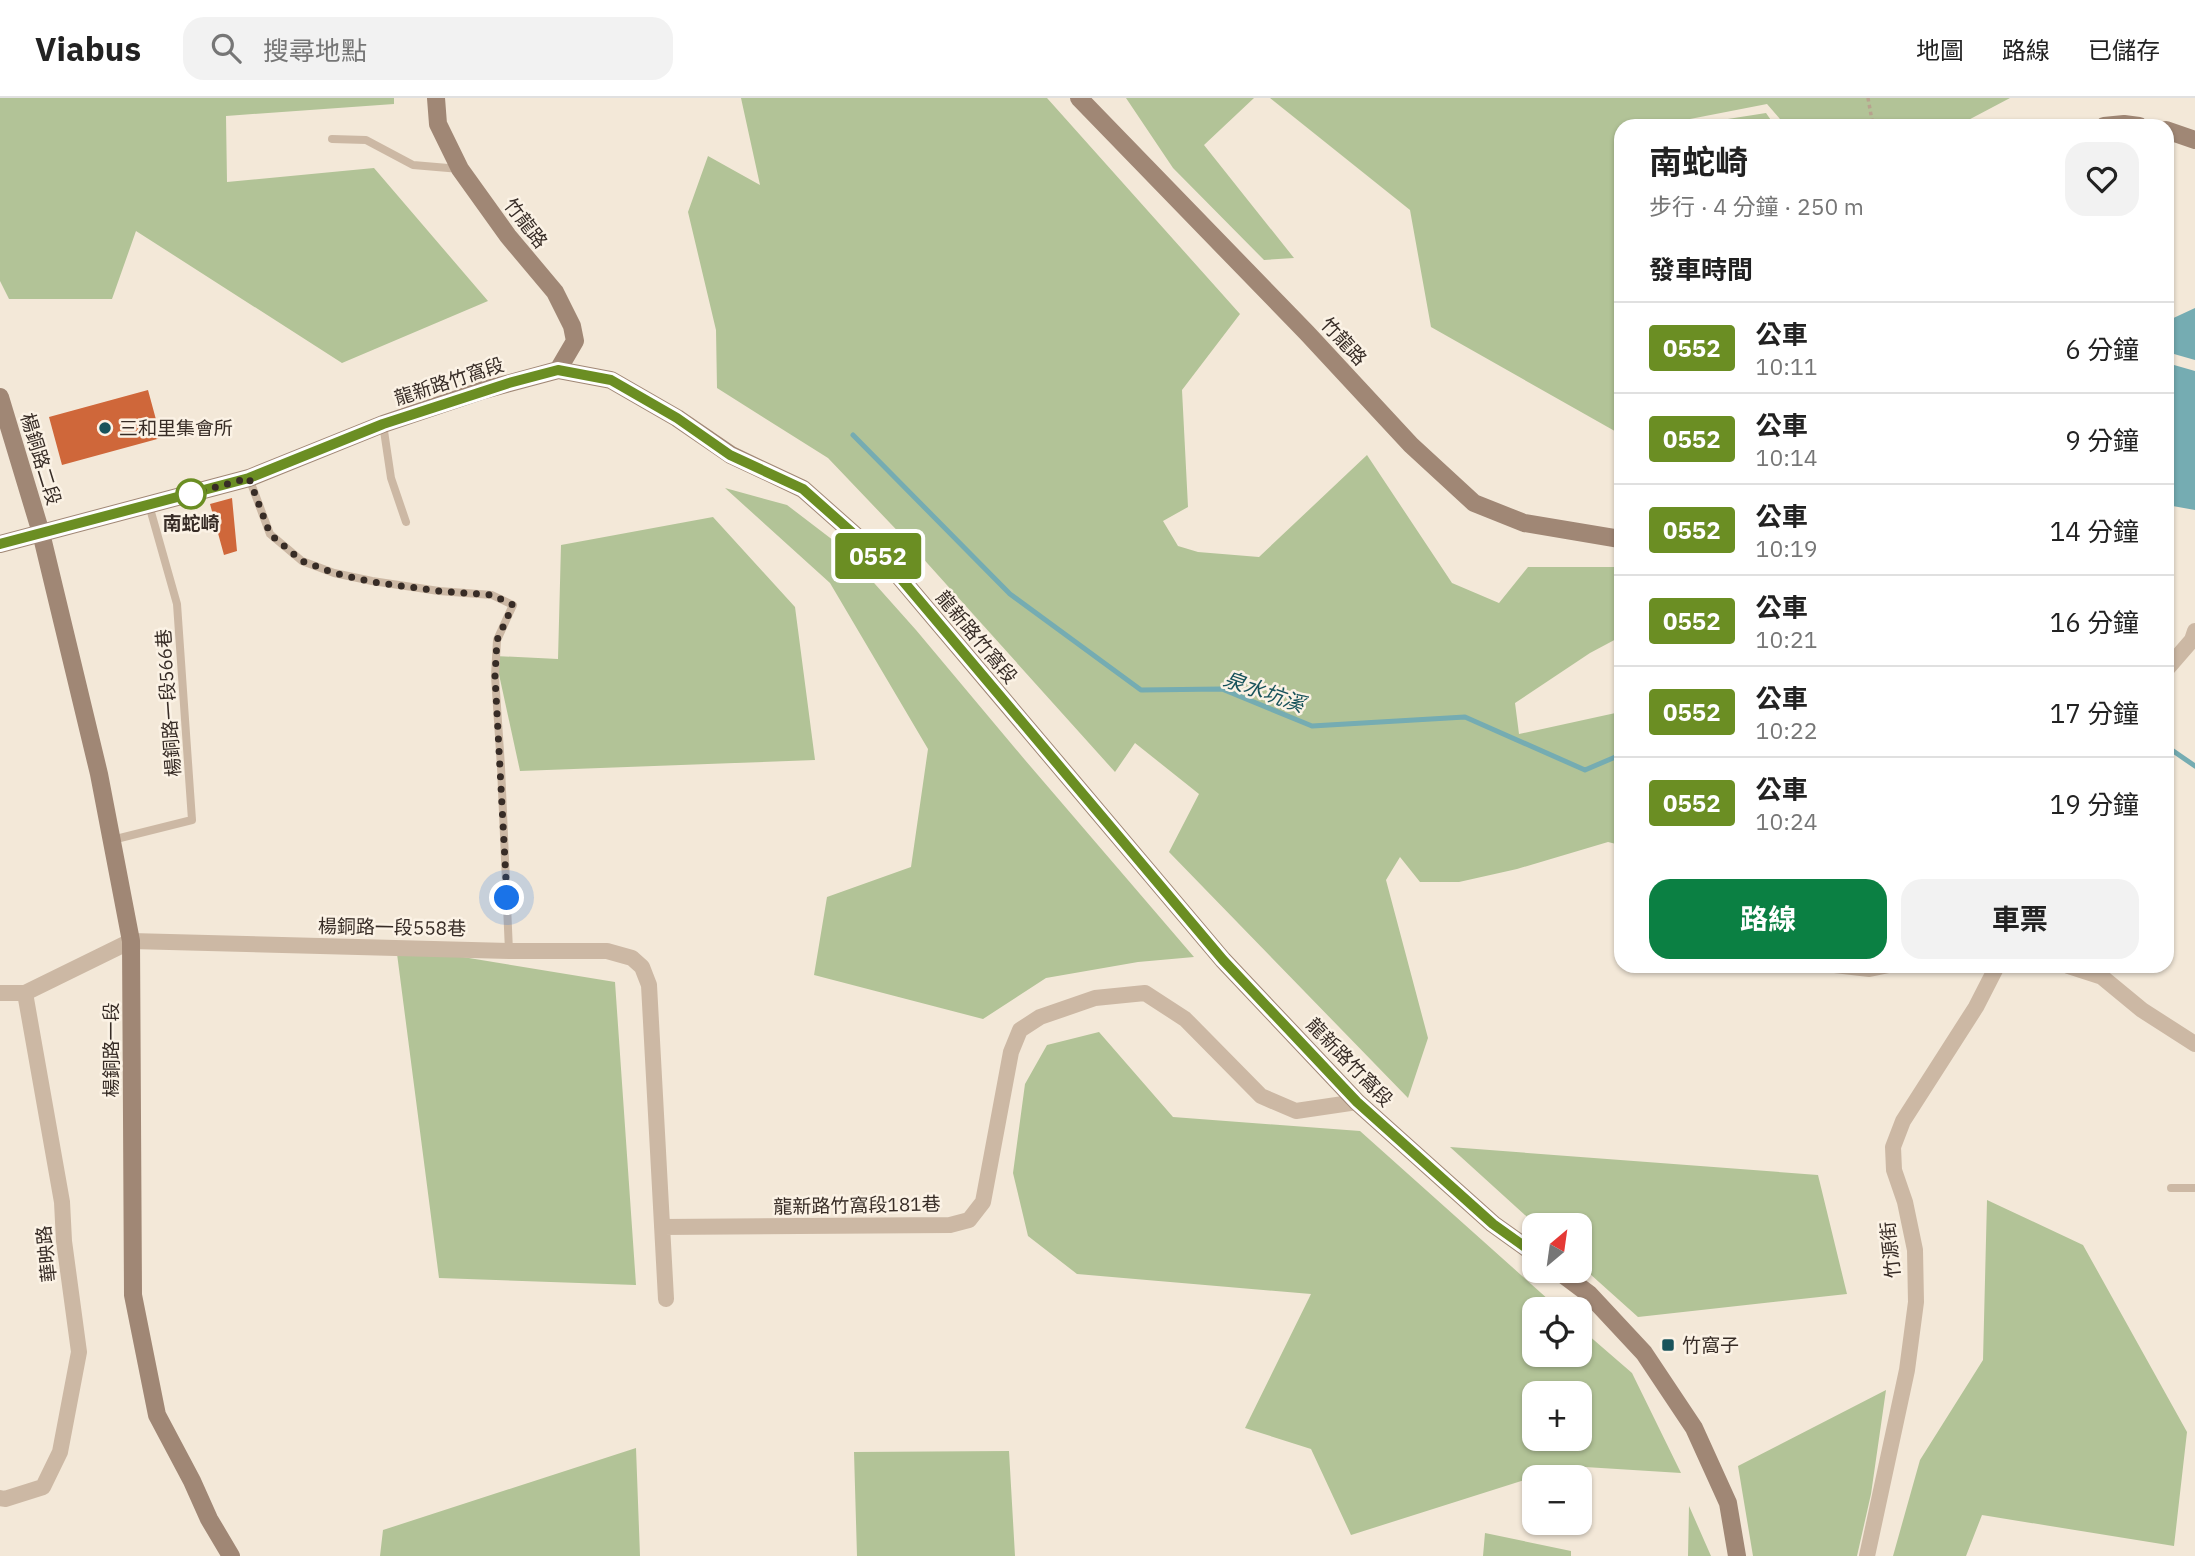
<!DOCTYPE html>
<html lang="zh-TW">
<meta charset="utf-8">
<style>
:root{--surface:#fff;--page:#f2f2f2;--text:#222;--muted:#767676;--line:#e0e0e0;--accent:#0b8043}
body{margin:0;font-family:"IBM Plex Sans","Noto Sans TC",sans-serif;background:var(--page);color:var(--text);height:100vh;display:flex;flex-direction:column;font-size:26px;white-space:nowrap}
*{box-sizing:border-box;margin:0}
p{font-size:23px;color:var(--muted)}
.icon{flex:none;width:38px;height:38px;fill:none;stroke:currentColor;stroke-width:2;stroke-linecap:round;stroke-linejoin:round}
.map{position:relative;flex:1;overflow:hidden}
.sheet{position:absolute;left:1614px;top:21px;width:560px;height:854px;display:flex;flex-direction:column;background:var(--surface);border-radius:21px;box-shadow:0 2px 5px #0004}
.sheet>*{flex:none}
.badge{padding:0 14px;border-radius:5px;font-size:24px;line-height:46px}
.needle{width:46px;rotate:29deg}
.controls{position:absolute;left:1522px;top:1115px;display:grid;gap:14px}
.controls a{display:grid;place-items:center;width:70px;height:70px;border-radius:14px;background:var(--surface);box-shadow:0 2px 5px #0004;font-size:35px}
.you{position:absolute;width:35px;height:35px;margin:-18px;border:5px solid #fff;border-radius:50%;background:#1a73e8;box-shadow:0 0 0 10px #1a73e833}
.map>.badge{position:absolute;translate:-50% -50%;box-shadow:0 0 0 4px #fff}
h2{padding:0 35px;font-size:26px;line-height:63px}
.round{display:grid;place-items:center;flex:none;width:74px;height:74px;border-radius:21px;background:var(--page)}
.head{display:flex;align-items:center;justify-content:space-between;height:119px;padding:0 35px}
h1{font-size:33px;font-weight:700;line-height:52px}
.cta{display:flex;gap:14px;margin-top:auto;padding:14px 35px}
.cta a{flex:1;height:80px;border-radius:21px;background:var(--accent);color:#fff;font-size:28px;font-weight:700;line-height:80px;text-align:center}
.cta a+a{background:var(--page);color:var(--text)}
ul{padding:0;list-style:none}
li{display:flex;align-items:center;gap:21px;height:91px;padding:0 35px;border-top:2px solid var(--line)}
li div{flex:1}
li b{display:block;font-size:26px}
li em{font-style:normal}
li .badge{min-width:77px;font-weight:700;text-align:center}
header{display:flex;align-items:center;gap:42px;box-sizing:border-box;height:98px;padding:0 35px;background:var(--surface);border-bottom:2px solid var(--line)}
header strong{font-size:33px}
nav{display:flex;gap:38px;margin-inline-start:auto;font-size:24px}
.search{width:490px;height:63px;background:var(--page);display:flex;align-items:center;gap:18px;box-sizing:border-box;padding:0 24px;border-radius:21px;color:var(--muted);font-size:26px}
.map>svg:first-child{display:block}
.green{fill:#b2c397;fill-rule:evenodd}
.water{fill:#75acb2}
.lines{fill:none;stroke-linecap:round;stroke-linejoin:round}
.stream{stroke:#75acb2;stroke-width:5}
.building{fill:#cf673a}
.path{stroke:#b8a28e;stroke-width:3.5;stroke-dasharray:3.5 3.5;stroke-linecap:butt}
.lane{stroke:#ccb8a4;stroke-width:8}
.street{stroke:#ccb8a4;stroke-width:16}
.secondary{stroke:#a08775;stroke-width:18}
.line-casing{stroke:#fff;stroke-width:16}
.line{stroke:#6b8e23;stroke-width:10}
.walk{stroke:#372c26;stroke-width:7;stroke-dasharray:0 12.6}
.poi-dot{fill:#18535b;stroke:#fbf2e5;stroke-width:2.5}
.stop-dot{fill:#fff;stroke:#6b8e23;stroke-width:3.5}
.labels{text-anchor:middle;stroke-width:5;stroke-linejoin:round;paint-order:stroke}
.street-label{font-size:19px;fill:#372c26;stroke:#fbf2e5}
.poi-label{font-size:19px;fill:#372c26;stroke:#fbf2e5;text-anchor:start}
.stop-label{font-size:19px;font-weight:bold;fill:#372c26;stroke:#fbf2e5}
.water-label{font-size:21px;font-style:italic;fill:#18535b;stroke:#fbf2e5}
</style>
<header>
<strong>Viabus</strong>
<div class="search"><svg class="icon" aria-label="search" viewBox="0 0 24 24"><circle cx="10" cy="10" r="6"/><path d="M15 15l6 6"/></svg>搜尋地點</div>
<nav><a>地圖</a><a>路線</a><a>已儲存</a></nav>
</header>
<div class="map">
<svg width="2195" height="1458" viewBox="0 0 2195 1458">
<rect width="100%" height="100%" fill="#f3e8d8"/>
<path class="green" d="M 0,0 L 394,0 L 394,6 L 226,18 L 227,84 L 374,70 L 488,203 L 342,265 L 136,133 L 112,201 L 9,201 L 0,183 Z
M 741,0 L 1047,0 L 1240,216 L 1182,292 L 1188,409 L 1163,423 L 1178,448 L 1198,454 L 1259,459 L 1367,357 L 1452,485 L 1499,505 L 1528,469 L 1620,469 L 1620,539 L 1590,555 L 1515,605 L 1519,636 L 1620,614 L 1620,747 L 1608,744 L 1517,771 L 1459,784 L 1420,784 L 1400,759 L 1386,782 L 1428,940 L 1408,1000 L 1169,754 L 1199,696 L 1135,645 L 1115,674 L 910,446 L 828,360 L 717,290 L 716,232 L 688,114 L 708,58 L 760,87 Z
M 1126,0 L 1254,0 L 1204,47 L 1294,160 L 1264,162 L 1173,70 Z
M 1270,0 L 2010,0 L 1957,28 L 1786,28 L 1767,6 L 1654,28 L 1620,28 L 1620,336 L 1431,229 L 1410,112 Z
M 1766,15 L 1775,28 L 1682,28 L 1683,28 Z
M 725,390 L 787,407 L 842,449 L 916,532 L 1025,662 L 1194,859 L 1138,864 L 1046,880 L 983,921 L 814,877 L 827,799 L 911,769 L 928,651 L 830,485 Z
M 713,419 L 795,509 L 815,662 L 520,673 L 495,558 L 558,561 L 561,447 Z
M 396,848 L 615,884 L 636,1187 L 439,1180 Z
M 1099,934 L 1173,1019 L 1360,1033 L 1559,1211 L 1535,1211 L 1535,1256 L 1580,1256 L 1580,1230 L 1632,1275 L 1681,1375 L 1569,1368 L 1351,1437 L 1311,1351 L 1245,1330 L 1311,1196 L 1077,1176 L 1028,1138 L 1013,1075 L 1025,986 L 1047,947 ZM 1535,1295 L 1580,1295 L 1580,1340 L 1535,1340 Z
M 1450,1049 L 1818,1077 L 1847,1196 L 1638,1219 L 1580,1167 L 1580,1127 L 1536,1127 Z
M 1987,1102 L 2083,1147 L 2187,1334 L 2174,1448 L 1982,1417 L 1966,1458 L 1893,1458 L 1920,1362 L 1983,1262 Z
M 1886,1292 L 1871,1396 L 1857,1458 L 1753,1458 L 1738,1368 Z
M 636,1350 L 640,1458 L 380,1458 L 383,1432 Z
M 1009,1353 L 1015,1458 L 857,1458 L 854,1354 Z
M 1689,1408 L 1711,1458 L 1688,1458 Z
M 1485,1435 L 1571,1453 L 1571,1458 L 1483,1458 Z"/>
<path class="water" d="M 2195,210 L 2195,262 L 2167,254 L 2167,223 Z
M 2167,265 L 2195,273 L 2195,412 L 2167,407 Z"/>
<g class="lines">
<path class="stream" d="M 853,337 L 1010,496 L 1141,592 L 1222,591 L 1312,628 L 1465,619 L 1585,672 L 1620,657
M 2166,648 L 2195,668"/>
</g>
<path class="building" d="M 148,292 L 161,340 L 62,367 L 49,319 Z
M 232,400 L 237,453 L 224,457 L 210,406 Z"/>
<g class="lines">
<path class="path" d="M 1868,0 L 1873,28"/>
<path class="lane" d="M 332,41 L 366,42 L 413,67 L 460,71
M 383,326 L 391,380 L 406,424
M 249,380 L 270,436 L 302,463 L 334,475 L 372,483 L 439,493 L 492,497 L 513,507 L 497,542 L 495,578 L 501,669 L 509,853
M 112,742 L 192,722 L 177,506 L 149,407
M 1808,868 L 1869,875 L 1903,868
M 2171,1090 L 2195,1090"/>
<path class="street" d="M 2166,572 L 2192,542 L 2195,533
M 2068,868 L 2102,879 L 2142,912 L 2195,946
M 0,895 L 25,895 L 62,1104 L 64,1143 L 79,1254 L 60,1354 L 43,1389 L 5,1401 L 0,1400
M 25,895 L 131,843 L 509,853 L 607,853 L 632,860 L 642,869 L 649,887 L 666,1201
M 662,1129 L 950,1127 L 969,1122 L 983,1104 L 1011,954 L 1020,932 L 1040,919 L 1095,900 L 1145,895 L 1185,921 L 1261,998 L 1296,1013 L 1357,1004
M 1867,1458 L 1907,1272 L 1916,1204 L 1915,1152 L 1905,1104 L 1894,1072 L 1893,1049 L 1903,1023 L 1976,909 L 1997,868"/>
<path class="secondary" d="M 436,0 L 438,26 L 460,71 L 508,138 L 555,194 L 572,228 L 575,243 L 558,272
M 1079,0 L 1307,235 L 1411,347 L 1474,405 L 1524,425 L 1620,441
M 2104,28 L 2124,26 L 2139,28
M 2166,32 L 2195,42
M 0,299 L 41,435 L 99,676 L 131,843 L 133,1197 L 157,1317 L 192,1383 L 209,1421 L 231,1458
M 0,446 L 249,380 L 383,326 L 484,292 L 558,272 L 611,282 L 677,320 L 731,357 L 803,391 L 892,470 L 1223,862 L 1357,1004 L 1493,1126 L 1535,1156
M 1557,1172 L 1589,1196 L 1644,1255 L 1694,1330 L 1728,1405 L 1737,1458"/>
</g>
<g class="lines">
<g class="line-casing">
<path id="line" d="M 0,446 L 249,380 L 383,326 L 509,285 L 558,272 L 611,282 L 677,320 L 730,357 L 803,391 L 892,470 L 1223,862 L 1357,1004 L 1493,1126 L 1535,1156"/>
</g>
<use href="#line" class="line"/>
<path class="walk" d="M 191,396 L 249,380 L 270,436 L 302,463 L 334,475 L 372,484 L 439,493 L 492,497 L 513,507 L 497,542 L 495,578 L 507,800"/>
</g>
<g class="poi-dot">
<circle cx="105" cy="330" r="7"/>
<rect x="1661" y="1240" width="14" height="14" rx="3.5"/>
</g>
<circle class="stop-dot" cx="191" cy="396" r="14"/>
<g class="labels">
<g class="street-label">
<text transform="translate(526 125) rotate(52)" y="7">竹龍路</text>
<text transform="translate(1344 243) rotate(47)" y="7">竹龍路</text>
<text transform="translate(449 283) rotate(-18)" y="7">龍新路竹窩段</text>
<text transform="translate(41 361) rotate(73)" y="7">楊銅路二段</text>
<text transform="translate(977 539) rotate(50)" y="7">龍新路竹窩段</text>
<text transform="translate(168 605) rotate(-94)" y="7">楊銅路一段566巷</text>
<text transform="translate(392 829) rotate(1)" y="7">楊銅路一段558巷</text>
<text transform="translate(111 952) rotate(-90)" y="7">楊銅路一段</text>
<text transform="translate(1350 964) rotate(46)" y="7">龍新路竹窩段</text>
<text transform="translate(857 1107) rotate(-1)" y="7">龍新路竹窩段181巷</text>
<text transform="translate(1890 1152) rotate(-96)" y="7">竹源街</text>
<text transform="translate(46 1156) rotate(-96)" y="7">華映路</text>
</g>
<g class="poi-label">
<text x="119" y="337">三和里集會所</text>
<text x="1682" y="1254">竹窩子</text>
</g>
<g class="stop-label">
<text x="191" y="432">南蛇崎</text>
</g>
<g class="water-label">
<text transform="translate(1264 594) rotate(19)" y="7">泉水坑溪</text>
</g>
</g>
</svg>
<div class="controls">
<a><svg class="needle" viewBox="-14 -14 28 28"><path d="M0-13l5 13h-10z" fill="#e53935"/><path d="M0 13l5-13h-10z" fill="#767676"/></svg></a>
<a><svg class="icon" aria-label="locate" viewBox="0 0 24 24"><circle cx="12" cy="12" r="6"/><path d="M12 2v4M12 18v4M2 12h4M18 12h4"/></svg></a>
<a>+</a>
<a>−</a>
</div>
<div class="you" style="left:507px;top:800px"></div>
<b class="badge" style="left:878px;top:458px;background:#6b8e23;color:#fff">0552</b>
<section class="sheet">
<div class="head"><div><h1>南蛇崎</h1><p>步行 · 4 分鐘 · 250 m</p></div><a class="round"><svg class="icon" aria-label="heart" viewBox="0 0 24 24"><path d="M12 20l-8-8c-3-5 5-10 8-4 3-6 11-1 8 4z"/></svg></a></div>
<h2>發車時間</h2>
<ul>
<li><span class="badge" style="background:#6b8e23;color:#fff">0552</span><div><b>公車</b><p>10:11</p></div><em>6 分鐘</em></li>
<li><span class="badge" style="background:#6b8e23;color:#fff">0552</span><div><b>公車</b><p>10:14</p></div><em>9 分鐘</em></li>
<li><span class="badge" style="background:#6b8e23;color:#fff">0552</span><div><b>公車</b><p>10:19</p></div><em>14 分鐘</em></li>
<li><span class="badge" style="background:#6b8e23;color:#fff">0552</span><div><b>公車</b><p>10:21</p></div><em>16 分鐘</em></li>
<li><span class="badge" style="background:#6b8e23;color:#fff">0552</span><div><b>公車</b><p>10:22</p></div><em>17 分鐘</em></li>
<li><span class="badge" style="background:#6b8e23;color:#fff">0552</span><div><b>公車</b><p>10:24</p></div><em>19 分鐘</em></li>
</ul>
<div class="cta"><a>路線</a><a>車票</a></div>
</section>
</div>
